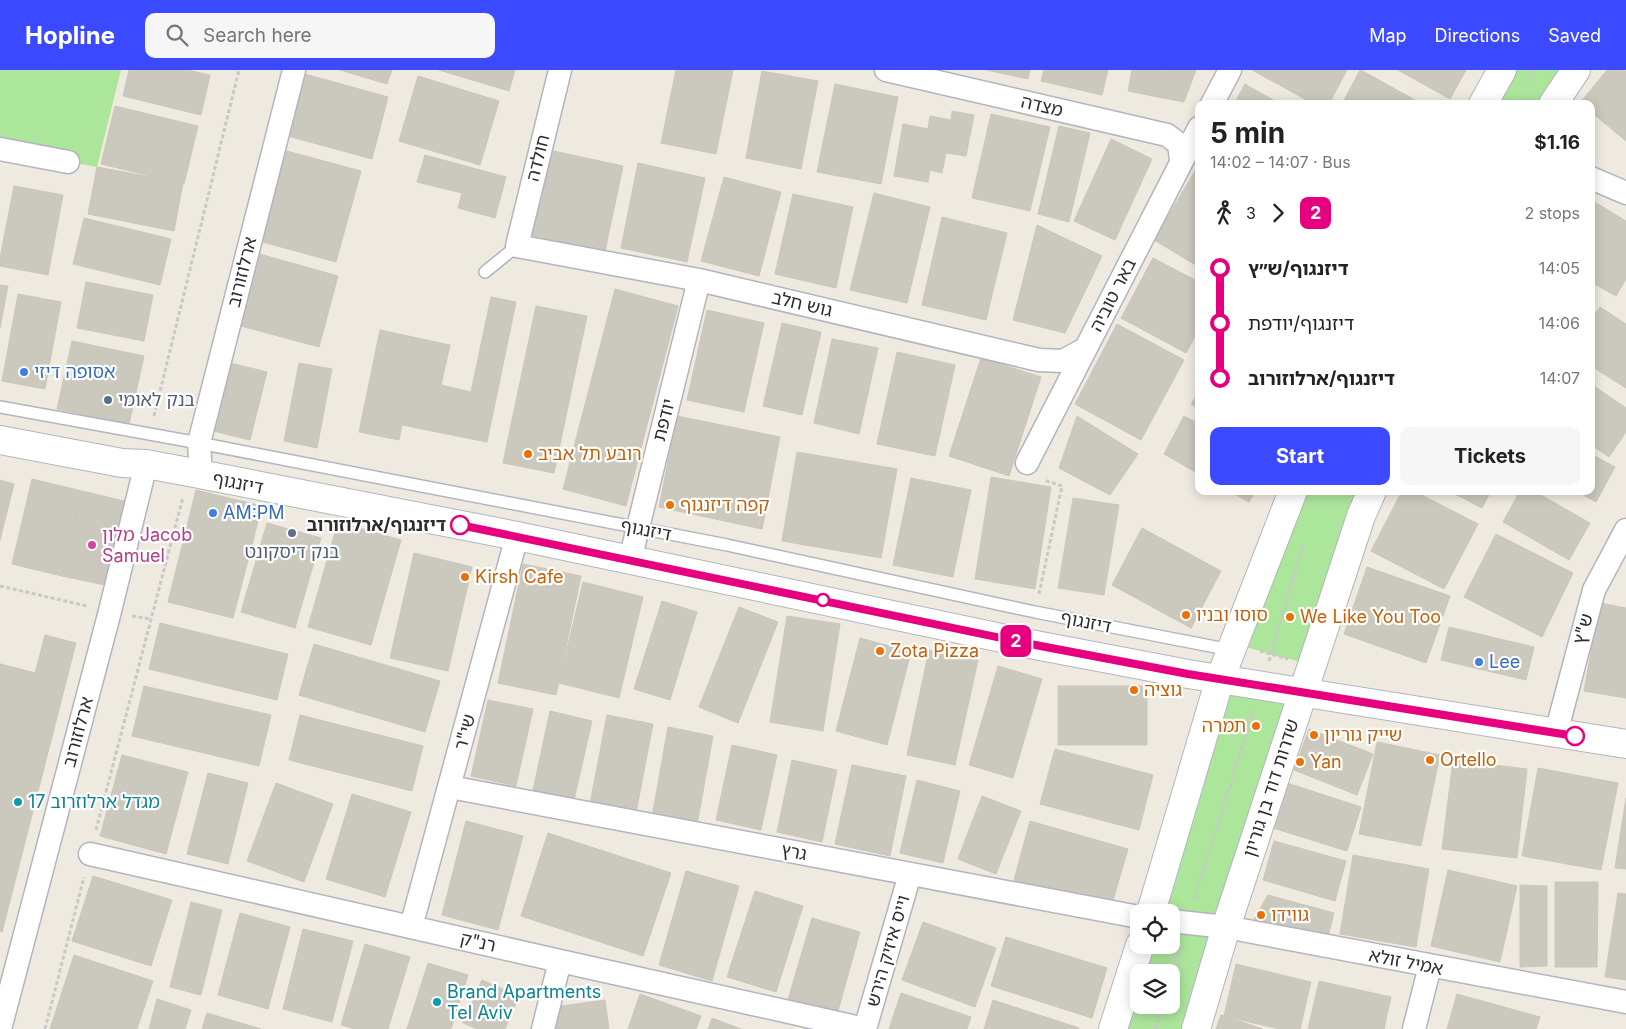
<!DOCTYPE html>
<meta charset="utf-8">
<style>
:root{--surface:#fff;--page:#f6f6f6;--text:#222;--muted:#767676;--accent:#3c4aff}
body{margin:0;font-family:Inter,"Noto Sans Hebrew",sans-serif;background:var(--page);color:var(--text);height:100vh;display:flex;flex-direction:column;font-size:19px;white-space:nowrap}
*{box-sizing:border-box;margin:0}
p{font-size:16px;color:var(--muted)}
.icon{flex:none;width:28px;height:28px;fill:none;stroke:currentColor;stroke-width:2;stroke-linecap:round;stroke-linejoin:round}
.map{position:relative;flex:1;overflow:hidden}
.side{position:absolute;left:1195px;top:30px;width:400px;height:395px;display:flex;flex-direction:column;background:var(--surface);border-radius:10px;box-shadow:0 2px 12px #0003}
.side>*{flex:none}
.badge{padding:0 10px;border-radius:8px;font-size:18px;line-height:32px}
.tools{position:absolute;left:1130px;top:834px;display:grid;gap:10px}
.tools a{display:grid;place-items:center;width:50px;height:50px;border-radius:10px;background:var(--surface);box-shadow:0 2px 12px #0003;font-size:25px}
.map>.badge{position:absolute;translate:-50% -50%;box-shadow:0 0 0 2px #fff}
.legs{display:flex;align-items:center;gap:8px;height:55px;padding:0 15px;font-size:16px}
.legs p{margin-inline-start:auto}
.headline{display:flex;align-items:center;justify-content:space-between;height:85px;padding:0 15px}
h1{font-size:28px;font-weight:700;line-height:38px}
.button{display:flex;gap:10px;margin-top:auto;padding:10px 15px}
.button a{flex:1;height:58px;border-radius:10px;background:var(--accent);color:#fff;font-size:20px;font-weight:700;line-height:58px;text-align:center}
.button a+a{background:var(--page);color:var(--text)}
ul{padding:0 15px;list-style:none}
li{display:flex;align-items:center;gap:18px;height:55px;font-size:19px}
li i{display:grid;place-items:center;width:8px;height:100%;margin:0 6px;background:currentColor}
li i::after{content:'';width:12px;height:12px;margin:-6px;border:4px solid;border-radius:50%;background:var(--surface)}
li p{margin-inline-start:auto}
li:first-child i{background:linear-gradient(#0000 50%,currentColor 0)}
li:last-child i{background:linear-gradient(currentColor 50%,#0000 0)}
header{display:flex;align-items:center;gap:30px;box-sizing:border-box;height:70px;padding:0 25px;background:var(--accent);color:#fff}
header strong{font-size:24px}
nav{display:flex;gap:28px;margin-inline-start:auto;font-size:18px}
.search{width:350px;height:45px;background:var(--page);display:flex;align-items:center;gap:12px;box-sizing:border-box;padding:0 18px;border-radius:10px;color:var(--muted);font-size:19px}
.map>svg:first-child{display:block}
.green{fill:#ace69b;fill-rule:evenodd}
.building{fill:#cbc8be;stroke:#cbc6b9}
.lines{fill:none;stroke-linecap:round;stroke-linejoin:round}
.lane-casing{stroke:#b3b4c1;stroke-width:14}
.street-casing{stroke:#b3b4c1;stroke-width:25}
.secondary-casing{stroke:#b3b4c1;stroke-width:30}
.path{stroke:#c8c8c8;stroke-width:3;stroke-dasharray:4 2.5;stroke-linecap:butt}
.lane{stroke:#fff;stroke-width:11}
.street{stroke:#fff;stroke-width:22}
.secondary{stroke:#fff;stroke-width:28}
.line-1-casing{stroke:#fff;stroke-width:11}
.line-1{stroke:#e6007e;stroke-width:8}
.shop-dot{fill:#3f7fe0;stroke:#fff;stroke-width:2}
.service-dot{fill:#5c6f8a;stroke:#fff;stroke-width:2}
.food-dot{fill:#e8710a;stroke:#fff;stroke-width:2}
.stop-1-dot{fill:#fff;stroke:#e6007e;stroke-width:2.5}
.hotel-dot{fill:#d1479c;stroke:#fff;stroke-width:2}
.culture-dot{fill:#0f9aa8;stroke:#fff;stroke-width:2}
.labels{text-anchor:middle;stroke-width:4.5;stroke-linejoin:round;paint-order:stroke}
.street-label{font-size:18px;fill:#2d2d2d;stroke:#fff}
.shop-label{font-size:18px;fill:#366cbe;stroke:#fff;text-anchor:start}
.service-label{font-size:18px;fill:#4e5e75;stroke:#fff;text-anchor:start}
.food-label{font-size:18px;fill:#c56008;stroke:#fff;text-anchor:start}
.stop-label{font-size:18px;font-weight:bold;fill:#2d2d2d;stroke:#fff;text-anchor:end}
.hotel-label{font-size:18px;fill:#b23c85;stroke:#fff;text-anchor:start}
.culture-label{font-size:18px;fill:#0d838f;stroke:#fff;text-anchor:start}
</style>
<header>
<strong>Hopline</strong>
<div class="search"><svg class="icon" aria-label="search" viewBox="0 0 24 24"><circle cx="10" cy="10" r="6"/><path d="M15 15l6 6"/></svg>Search here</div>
<nav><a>Map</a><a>Directions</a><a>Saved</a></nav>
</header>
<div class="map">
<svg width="1626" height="959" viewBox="0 0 1626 959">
<rect width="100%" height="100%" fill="#efeadf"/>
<path class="green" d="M 0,0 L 121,0 L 97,97 L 0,79 Z
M 1507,0 L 1576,0 L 1553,34 L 1489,34 Z
M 1293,421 L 1373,421 L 1312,595 L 1234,574 Z
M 1219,615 L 1301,629 L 1193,959 L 1111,959 L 1139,875 L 1171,875 L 1171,842 L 1147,842 ZM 1139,902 L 1171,902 L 1171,935 L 1139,935 Z"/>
<path class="building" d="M 129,0 L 187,0 L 210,5 L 201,45 L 123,26 Z
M 340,0 L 392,0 L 387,14 Z
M 439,0 L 515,0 L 509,21 Z
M 676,0 L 733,0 L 716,84 L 661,73 Z
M 986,0 L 1030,0 L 1028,9 Z
M 1044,0 L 1108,0 L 1102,25 L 1041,11 Z
M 1132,0 L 1163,0 L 1158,27 L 1128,21 Z
M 1163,0 L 1196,0 L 1184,32 L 1158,27 Z
M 1252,0 L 1347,0 L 1329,34 L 1314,34 Z
M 1360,0 L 1361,0 L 1422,34 L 1342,34 Z
M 1398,0 L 1466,0 L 1450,29 Z
M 1607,0 L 1626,1 L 1626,71 L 1591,42 L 1591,34 L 1580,33 Z
M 762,1 L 818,11 L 801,99 L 746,88 Z
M 305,4 L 388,27 L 372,89 L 288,66 Z
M 418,6 L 499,31 L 480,95 L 399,71 Z
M 835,14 L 898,27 L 881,114 L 817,102 Z
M 1245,14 L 1280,34 L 1234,34 Z
M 115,36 L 198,56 L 184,114 L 101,94 Z
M 952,41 L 974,45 L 966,86 L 946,83 L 942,103 L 930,100 L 928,112 L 894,106 L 903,54 L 928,59 L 930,46 L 951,50 Z
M 991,44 L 1050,57 L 1030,141 L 972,128 Z
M 1059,56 L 1090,63 L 1069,152 L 1038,144 Z
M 1111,69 L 1152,89 L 1115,170 L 1074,151 Z
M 544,79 L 623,96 L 605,181 L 525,164 Z
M 283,80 L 361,101 L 336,192 L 259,171 Z
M 425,85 L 506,107 L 495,148 L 458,138 L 462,123 L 417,112 Z
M 638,93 L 705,108 L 687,192 L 621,178 Z
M 97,97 L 183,113 L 174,161 L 88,144 Z
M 1196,99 L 1199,100 L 1199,197 L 1154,170 Z
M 724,107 L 781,122 L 759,206 L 701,191 Z
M 14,116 L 63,125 L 48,205 L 0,196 L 0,188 Z
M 874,123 L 930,137 L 907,233 L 850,220 Z
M 793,124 L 853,137 L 836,218 L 775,204 Z
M 1591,130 L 1603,137 L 1591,158 Z
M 1603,137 L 1626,151 L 1626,209 L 1616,226 L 1591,212 L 1591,158 Z
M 942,147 L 1007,163 L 986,250 L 922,235 Z
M 84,148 L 171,169 L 160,215 L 73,194 Z
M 1037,155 L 1102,186 L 1065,263 L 1013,250 Z
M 256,183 L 338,206 L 319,277 L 237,255 Z
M 1153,188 L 1199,212 L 1199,259 L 1186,283 L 1121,248 Z
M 86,212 L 153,225 L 144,271 L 77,258 Z
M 0,215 L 8,216 L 0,258 Z
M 615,219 L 678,236 L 626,436 L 563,419 Z
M 18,224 L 61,232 L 45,319 L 2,311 Z
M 491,227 L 516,232 L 487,372 L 402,355 L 399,370 L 359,362 L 380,260 L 450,275 L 441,315 L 471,322 Z
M 536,236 L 587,246 L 554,403 L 503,393 Z
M 1600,237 L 1626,254 L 1626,318 L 1591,296 L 1591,250 Z
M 707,240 L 764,253 L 744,342 L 687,330 Z
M 782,253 L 821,262 L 802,345 L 763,336 Z
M 1117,254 L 1184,290 L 1141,370 L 1075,334 Z
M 832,269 L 878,278 L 859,364 L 814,353 Z
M 72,271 L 144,286 L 129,354 L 57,339 Z
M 897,282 L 955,295 L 935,386 L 877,374 Z
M 981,288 L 1041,307 L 1009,406 L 949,386 Z
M 226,292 L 267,302 L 250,370 L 209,360 Z
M 299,293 L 332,299 L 317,378 L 284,371 Z
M 1591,314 L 1626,338 L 1626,362 L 1609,387 L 1591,375 Z
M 1199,321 L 1199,339 L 1191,334 Z
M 677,346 L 780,367 L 762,459 L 659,437 Z
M 1077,346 L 1138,384 L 1110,425 L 1059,398 Z
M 1184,346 L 1199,354 L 1199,404 L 1164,384 Z
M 797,382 L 897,399 L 881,488 L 782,471 Z
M 1591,384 L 1615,397 L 1596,432 L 1576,421 L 1591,421 Z
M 991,407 L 1051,417 L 1035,519 L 975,509 Z
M 911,408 L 971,420 L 953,507 L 893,495 Z
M 32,409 L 82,421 L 62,506 L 12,494 Z
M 0,410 L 14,414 L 0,470 Z
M 196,420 L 262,436 L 233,548 L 168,532 Z
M 82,421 L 124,431 L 105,515 L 62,506 Z
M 1229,421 L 1255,421 L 1249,432 Z
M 1402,421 L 1414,421 L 1478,454 L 1444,519 L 1371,481 Z
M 1449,421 L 1491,421 L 1482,438 Z
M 1520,421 L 1534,421 L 1590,453 L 1569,490 L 1503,452 Z
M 1073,428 L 1119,435 L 1104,525 L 1058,518 Z
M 338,452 L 401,470 L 371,575 L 308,557 Z
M 267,453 L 321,468 L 295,558 L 241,542 Z
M 1142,458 L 1221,501 L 1191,558 L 1112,515 Z
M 1496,464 L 1573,503 L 1542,567 L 1464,527 Z
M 414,483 L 472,497 L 448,601 L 390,588 Z
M 523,494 L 581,506 L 556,625 L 498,613 Z
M 1367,497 L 1450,526 L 1426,593 L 1344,564 Z
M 583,512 L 643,527 L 619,628 L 559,613 Z
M 662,531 L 697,542 L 670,630 L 634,619 Z
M 1600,533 L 1626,538 L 1626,628 L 1584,621 Z
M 739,537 L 778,552 L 738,653 L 699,637 Z
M 787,546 L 840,554 L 823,661 L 770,652 Z
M 160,553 L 288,584 L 277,630 L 149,599 Z
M 1449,557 L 1534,577 L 1526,610 L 1441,590 Z
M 45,565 L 76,573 L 2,862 L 0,861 L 0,594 L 35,603 Z
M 860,568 L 911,582 L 887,675 L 836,661 Z
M 314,574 L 440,611 L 425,662 L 299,625 Z
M 929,580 L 978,590 L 955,695 L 907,685 Z
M 0,594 L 35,603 L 16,674 L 0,670 Z
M 998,596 L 1042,609 L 1013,708 L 969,695 Z
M 144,616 L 271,645 L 259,696 L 132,666 Z
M 1058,616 L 1147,616 L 1147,675 L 1058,675 Z
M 488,630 L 533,639 L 516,716 L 471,706 Z
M 550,641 L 592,651 L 574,730 L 533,720 Z
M 300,645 L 423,676 L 412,721 L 289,690 Z
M 607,645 L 653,654 L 636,743 L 590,734 Z
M 668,657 L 713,666 L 697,755 L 652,747 Z
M 1309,659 L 1373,684 L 1357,725 L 1294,700 Z
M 1377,672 L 1440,685 L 1421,776 L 1359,764 Z
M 732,675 L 777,685 L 761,760 L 716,750 Z
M 1055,679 L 1153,705 L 1139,760 L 1040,734 Z
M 122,685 L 188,702 L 166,784 L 100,766 Z
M 792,690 L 837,700 L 822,772 L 777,762 Z
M 1453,690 L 1527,699 L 1517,788 L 1442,779 Z
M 852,695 L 906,706 L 890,786 L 835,774 Z
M 1538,698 L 1618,713 L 1601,800 L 1522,786 Z
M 208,703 L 248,713 L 228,794 L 187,784 Z
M 917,710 L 960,721 L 943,793 L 900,783 Z
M 276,713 L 333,734 L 304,812 L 247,791 Z
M 1287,713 L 1361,737 L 1347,781 L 1273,758 Z
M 352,724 L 411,742 L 385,827 L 326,809 Z
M 982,726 L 1021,741 L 996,804 L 958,789 Z
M 1626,728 L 1626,799 L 1615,798 Z
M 466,751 L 523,766 L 498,860 L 442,845 Z
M 1030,751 L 1128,779 L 1111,837 L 1014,810 Z
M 548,763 L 671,803 L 643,886 L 521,846 Z
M 1274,771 L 1346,791 L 1335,831 L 1263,810 Z
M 1353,785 L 1429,799 L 1416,877 L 1340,864 Z
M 1448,800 L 1517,816 L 1500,892 L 1431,876 Z
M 686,801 L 739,816 L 712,911 L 659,895 Z
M 93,806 L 172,830 L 151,896 L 72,871 Z
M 1555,812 L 1598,812 L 1597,897 L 1555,897 Z
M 1520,815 L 1547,816 L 1547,896 L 1520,897 Z
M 755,821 L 803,836 L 776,922 L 727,907 Z
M 1618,823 L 1626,824 L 1626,910 L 1605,907 Z
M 1268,825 L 1334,843 L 1327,870 L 1254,849 Z
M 191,832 L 222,840 L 201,925 L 170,917 Z
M 240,843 L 290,857 L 268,939 L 218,925 Z
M 812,848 L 860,862 L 836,948 L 787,933 Z
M 923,852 L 996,878 L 975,937 L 902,910 Z
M 303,859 L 353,871 L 332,952 L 283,939 Z
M 1006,867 L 1107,898 L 1092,948 L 991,916 Z
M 365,874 L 410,887 L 388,959 L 355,959 L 341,955 Z
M 74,885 L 153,911 L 137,959 L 50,959 Z
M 428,893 L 468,905 L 451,959 L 407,959 Z
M 1236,894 L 1311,912 L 1300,959 L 1279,959 L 1224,946 Z
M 482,910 L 519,926 L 505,959 L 477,959 L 463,953 Z
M 1319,911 L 1391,927 L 1384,959 L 1308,959 Z
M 901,923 L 971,947 L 967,959 L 889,959 Z
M 640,924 L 701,946 L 696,959 L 628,959 Z
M 1457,924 L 1540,947 L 1536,959 L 1447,959 Z
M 157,929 L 191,940 L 185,959 L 149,959 Z
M 605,930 L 609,959 L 551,959 L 548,938 Z
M 993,930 L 1079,958 L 1078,959 L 984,959 Z
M 207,943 L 261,959 L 202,959 Z
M 1221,945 L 1263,959 L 1216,959 Z
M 712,948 L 741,959 L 708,959 Z"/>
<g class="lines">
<g class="lane-casing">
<path id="lane" d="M 485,202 L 517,176
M 0,337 L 199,373 L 727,475 L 1035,542 L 1231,580"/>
</g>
<g class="street-casing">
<path id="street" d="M 560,0 L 517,176 L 699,210 L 1039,290 L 1063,291 L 1085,279
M 886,0 L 1167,65 L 1179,74 L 1181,90
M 1212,34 L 1230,0
M 0,79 L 68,92
M 1591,108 L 1626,123
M 1027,393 L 1199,58
M 201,405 L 199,373 L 294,0
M 630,490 L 699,210
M 1556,663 L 1594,520 L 1626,460
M 450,717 L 1139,847
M 90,784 L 560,891 L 865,959 L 910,804
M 1171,851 L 1226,857 L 1626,932
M 411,857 L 517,466
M 0,959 L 110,541 L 146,394
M 543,959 L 560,891
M 1414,959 L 1430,896"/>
</g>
<g class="secondary-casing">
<path id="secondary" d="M 1483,34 L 1502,0
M 1553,34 L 1576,0
M 0,370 L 122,393 L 146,394 L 189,402 L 517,466 L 1030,574 L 1188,604 L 1626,674
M 1151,842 L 1220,609 L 1293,421
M 1113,959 L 1140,875
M 1196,959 L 1226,857 L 1361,446 L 1372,421"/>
</g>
<path class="path" d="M 1527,12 L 1535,0
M 154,346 L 239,0
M 0,516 L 87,536
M 1039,524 L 1062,416 L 1044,410
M 132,546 L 151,549
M 1260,581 L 1288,589
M 1269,591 L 1303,475
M 96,760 L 183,427
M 1194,829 L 1254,640
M 1171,904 L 1180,876
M 45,959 L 84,807
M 1155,959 L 1162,935"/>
<use href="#lane" class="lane"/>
<use href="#street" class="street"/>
<use href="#secondary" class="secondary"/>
</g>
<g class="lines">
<g class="line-1-casing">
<path id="line-1" d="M 460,455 L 1030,574 L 1188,604 L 1575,666"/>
</g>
<use href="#line-1" class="line-1"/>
</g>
<g class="shop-dot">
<circle cx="24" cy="302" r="5"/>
<circle cx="213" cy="443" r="5"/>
<circle cx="1479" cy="592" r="5"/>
</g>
<g class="service-dot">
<circle cx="108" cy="330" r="5"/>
<circle cx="292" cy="463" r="5"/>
</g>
<g class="food-dot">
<circle cx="528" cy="384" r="5"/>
<circle cx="670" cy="435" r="5"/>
<circle cx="465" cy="507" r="5"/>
<circle cx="1186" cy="545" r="5"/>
<circle cx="1290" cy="547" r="5"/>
<circle cx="880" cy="581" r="5"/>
<circle cx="1134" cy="620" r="5"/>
<circle cx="1256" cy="656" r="5"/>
<circle cx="1314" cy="665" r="5"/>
<circle cx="1430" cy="690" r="5"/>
<circle cx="1300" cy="692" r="5"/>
<circle cx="1261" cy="845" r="5"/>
</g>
<g class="stop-1-dot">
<circle cx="460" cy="455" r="9"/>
<circle cx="823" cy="530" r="6"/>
<circle cx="1575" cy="666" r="9"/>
</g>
<circle class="hotel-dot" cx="92" cy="475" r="5"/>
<g class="culture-dot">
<circle cx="18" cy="732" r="5"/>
<circle cx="437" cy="932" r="5"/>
</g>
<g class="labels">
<g class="street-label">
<text transform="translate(1042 36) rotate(13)" y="6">מצדה</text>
<text transform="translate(538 88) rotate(-76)" y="6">חולדה</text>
<text transform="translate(242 202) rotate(-76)" y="6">ארלוזורוב</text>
<text transform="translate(1113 225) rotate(-63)" y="6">באר טוביה</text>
<text transform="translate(802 234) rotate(13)" y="6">גוש חלב</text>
<text transform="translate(664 350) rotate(-76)" y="6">יודפת</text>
<text transform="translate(238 413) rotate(11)" y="6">דיזנגוף</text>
<text transform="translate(646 460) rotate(11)" y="6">דיזנגוף</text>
<text transform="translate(1086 552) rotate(11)" y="6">דיזנגוף</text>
<text transform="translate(1583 559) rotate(-74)" y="6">ש"ץ</text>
<text transform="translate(78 662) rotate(-75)" y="6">ארלוזורוב</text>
<text transform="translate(465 662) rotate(-75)" y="6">שי"ר</text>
<text transform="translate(1271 718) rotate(-72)" y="6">שדרות דוד בן גוריון</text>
<text transform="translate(794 782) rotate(11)" y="6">גרץ</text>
<text transform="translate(478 872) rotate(13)" y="6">רנ"ק</text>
<text transform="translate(888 881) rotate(-74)" y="6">וייס איזיק הירש</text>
<text transform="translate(1406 892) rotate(11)" y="6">אמיל זולא</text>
</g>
<g class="shop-label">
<text x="34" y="308">אסופה דיזי</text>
<text x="223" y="449">AM:PM</text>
<text x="1489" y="598">Lee</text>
</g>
<g class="service-label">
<text x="118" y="336">בנק לאומי</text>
<text x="292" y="488" text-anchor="middle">בנק דיסקונט</text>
</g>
<g class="food-label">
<text x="538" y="390">רובע תל אביב</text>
<text x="680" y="441">קפה דיזנגוף</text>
<text x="475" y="513">Kirsh Cafe</text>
<text x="1196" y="551">סוסו ובניו</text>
<text x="1300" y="553">We Like You Too</text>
<text x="890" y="587">Zota Pizza</text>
<text x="1144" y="626">גוציה</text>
<text x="1246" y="662" text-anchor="end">תמרה</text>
<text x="1324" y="671">שייק גוריון</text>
<text x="1440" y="696">Ortello</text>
<text x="1310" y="698">Yan</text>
<text x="1271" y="851">גווידו</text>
</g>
<g class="stop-label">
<text x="446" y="461">דיזנגוף/ארלוזורוב</text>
</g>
<g class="hotel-label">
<text x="102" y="471">מלון Jacob<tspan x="102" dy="21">Samuel</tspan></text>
</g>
<g class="culture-label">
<text x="28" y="738">מגדל ארלוזרוב 17</text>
<text x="447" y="928">Brand Apartments<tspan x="447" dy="21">Tel Aviv</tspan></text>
</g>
</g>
</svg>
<div class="tools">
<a><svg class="icon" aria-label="locate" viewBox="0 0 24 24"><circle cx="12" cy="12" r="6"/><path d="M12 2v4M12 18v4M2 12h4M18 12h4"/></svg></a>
<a><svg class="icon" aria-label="layers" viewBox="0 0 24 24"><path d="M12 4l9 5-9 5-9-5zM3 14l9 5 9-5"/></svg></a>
</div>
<b class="badge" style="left:1016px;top:571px;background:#e6007e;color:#fff">2</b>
<section class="side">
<div class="headline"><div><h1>5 min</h1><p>14:02 – 14:07 · Bus</p></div><b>$1.16</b></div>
<div class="legs"><svg class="icon" aria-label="walk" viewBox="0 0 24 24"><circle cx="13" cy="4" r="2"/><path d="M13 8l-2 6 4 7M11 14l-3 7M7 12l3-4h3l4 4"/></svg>3<svg class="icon" aria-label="forward" viewBox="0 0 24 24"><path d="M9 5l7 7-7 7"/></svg><b class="badge" style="background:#e6007e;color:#fff">2</b><p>2 stops</p></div>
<ul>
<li><i style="color:#e6007e"></i><b>דיזנגוף/ש״ץ</b><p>14:05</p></li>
<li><i style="color:#e6007e"></i><span>דיזנגוף/יודפת</span><p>14:06</p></li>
<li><i style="color:#e6007e"></i><b>דיזנגוף/ארלוזורוב</b><p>14:07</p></li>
</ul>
<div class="button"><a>Start</a><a>Tickets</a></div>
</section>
</div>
